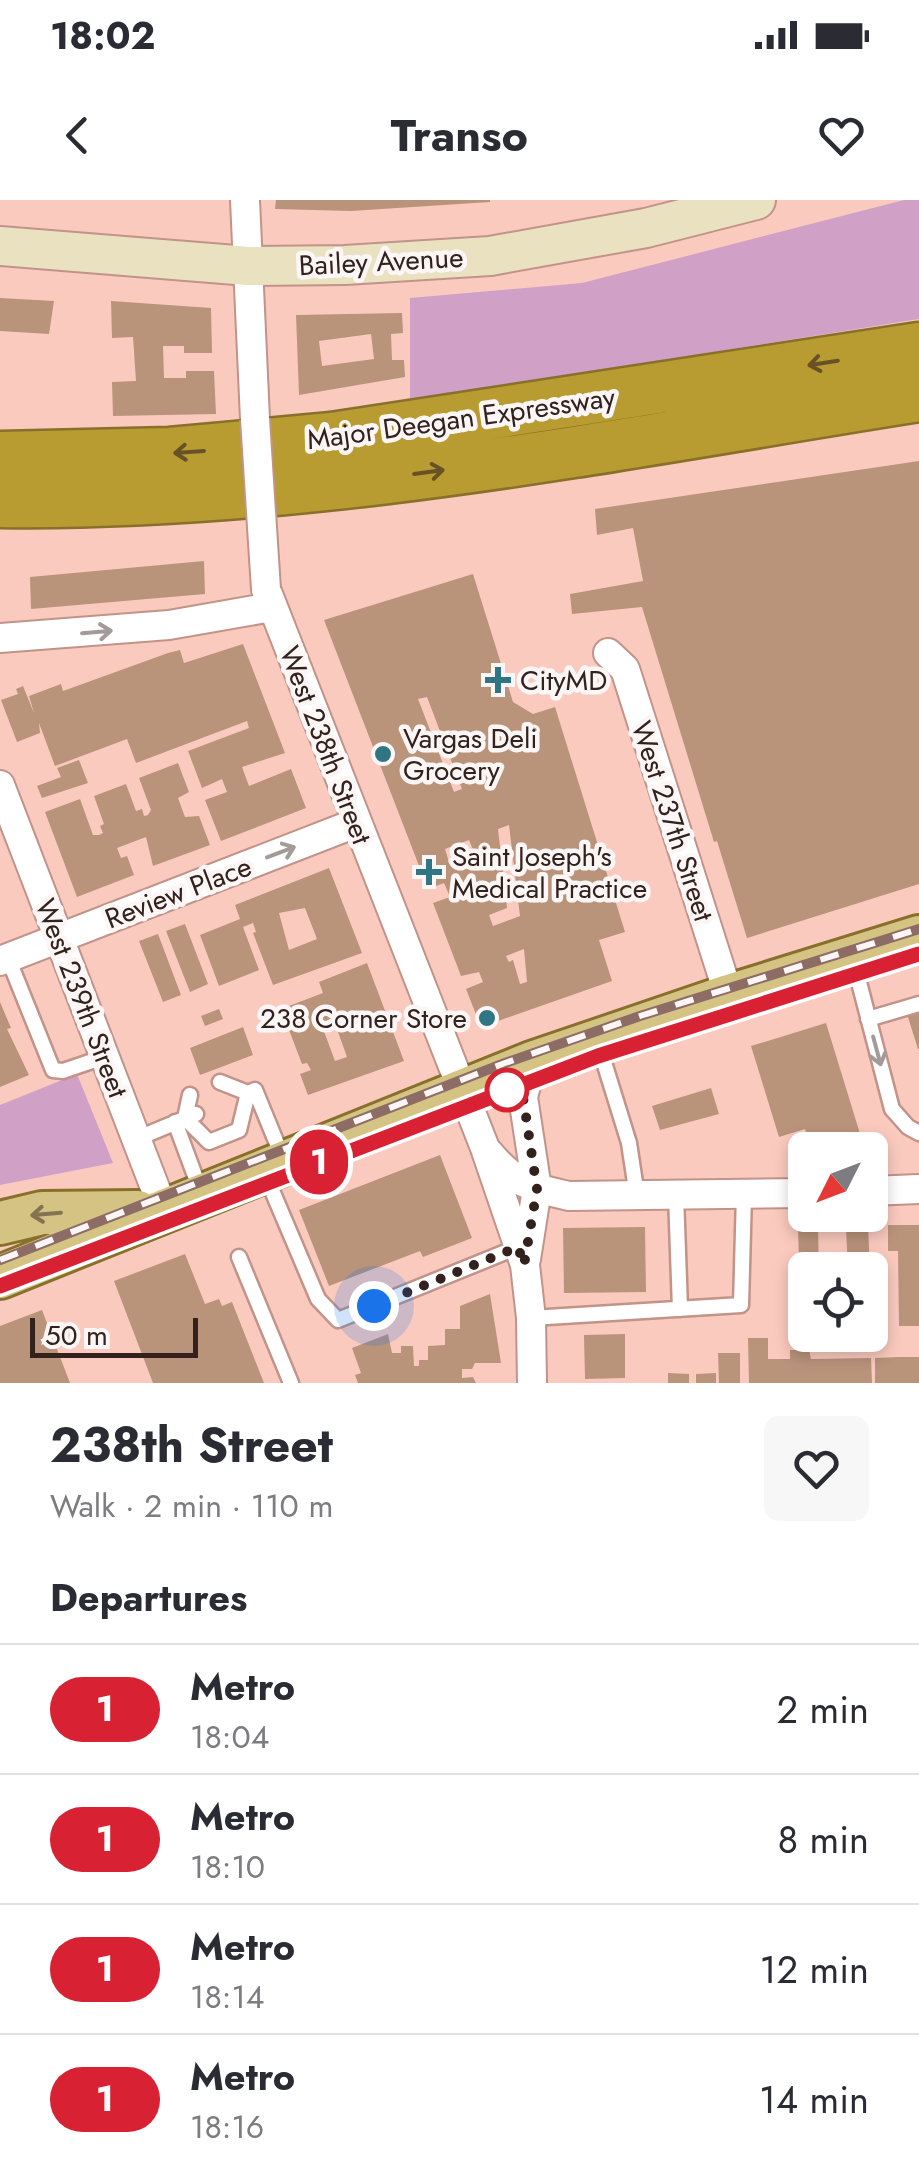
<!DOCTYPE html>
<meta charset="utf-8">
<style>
:root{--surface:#fff;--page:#f7f7f7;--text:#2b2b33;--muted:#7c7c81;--line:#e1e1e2}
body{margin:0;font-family:Jost,sans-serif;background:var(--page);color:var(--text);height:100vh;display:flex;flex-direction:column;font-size:38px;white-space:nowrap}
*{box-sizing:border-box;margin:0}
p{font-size:32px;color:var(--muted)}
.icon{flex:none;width:55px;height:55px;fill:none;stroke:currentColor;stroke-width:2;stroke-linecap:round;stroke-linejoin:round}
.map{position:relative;height:1183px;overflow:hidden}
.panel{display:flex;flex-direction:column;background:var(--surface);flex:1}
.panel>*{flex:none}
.badge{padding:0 20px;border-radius:32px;font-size:35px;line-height:65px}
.needle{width:65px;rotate:228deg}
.controls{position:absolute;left:788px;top:932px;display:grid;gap:20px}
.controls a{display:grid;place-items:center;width:100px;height:100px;border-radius:15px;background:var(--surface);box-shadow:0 5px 15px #0003;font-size:50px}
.scale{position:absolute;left:30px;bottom:25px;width:168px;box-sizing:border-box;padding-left:10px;border:5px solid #33211d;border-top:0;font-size:28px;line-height:35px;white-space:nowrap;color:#33211d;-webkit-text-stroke:8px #fcf7f6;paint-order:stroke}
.you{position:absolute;width:50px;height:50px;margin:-25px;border:8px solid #fff;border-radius:50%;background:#1a73e8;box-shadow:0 0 0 15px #1a73e833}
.map>.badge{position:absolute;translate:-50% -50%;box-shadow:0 0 0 5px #fff}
h2{padding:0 50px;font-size:38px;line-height:90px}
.round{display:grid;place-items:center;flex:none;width:105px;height:105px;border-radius:15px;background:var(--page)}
.summary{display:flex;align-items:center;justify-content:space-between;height:170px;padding:0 50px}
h1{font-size:48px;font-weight:700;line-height:75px}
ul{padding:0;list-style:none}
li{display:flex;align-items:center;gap:30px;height:130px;padding:0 50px;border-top:2px solid var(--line)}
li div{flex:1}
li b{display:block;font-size:38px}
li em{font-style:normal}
li .badge{min-width:110px;font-weight:700;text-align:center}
.status{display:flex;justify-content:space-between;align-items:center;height:70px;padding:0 50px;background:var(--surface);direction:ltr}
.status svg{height:28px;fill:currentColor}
header{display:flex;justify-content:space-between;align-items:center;height:130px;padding:0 50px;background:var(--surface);font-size:45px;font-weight:700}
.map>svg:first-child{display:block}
.green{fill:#d0a0c7}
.building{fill:#ba937b;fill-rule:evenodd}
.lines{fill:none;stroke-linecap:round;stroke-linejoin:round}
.service-casing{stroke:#c19389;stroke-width:19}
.minor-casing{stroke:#c19389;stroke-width:32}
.secondary-casing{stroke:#c19389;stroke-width:42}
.primary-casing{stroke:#89702a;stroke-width:48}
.motorway-casing{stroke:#89702a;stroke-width:55}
.service{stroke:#fff;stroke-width:14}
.minor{stroke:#fff;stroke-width:28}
.secondary{stroke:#eae1c1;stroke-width:38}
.primary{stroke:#d4c383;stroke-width:42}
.motorway{stroke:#b89b31;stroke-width:50}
.rail-casing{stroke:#8c6c65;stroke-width:10}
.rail{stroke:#fcf7f6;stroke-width:6;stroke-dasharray:19;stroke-linecap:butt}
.minor-bridge-casing{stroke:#c19389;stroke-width:32;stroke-linecap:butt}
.minor-bridge{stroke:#fff;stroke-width:28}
.oneway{stroke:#685225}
.oneway2{stroke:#a39b99}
.oneway3{stroke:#847250}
.line-casing{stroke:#fff;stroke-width:22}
.line{stroke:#d82233;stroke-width:15}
.walk{stroke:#33211d;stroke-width:10;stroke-dasharray:0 18}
.poi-dot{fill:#307583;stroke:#fcf7f6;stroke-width:4}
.stop-dot{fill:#fff;stroke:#d82233;stroke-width:5}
.labels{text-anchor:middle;stroke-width:9;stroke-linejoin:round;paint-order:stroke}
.street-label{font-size:28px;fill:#33211d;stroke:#fcf7f6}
.poi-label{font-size:28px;fill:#33211d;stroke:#fcf7f6;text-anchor:start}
</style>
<div class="status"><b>18:02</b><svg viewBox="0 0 49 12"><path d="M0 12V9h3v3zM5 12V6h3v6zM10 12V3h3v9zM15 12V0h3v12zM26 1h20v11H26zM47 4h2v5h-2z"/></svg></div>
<header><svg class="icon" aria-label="back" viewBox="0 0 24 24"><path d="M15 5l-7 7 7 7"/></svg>Transo<svg class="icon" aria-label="heart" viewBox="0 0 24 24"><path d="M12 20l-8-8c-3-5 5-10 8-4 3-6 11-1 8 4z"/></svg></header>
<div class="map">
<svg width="919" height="1183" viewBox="0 0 919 1183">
<rect width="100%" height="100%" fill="#fbcabf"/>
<path class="green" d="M 904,0 L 919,0 L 919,119 L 732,149 L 410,213 L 410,98 L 582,83 Z
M 77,874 L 113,963 L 0,985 L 0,905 Z"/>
<path class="building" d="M 276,0 L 490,0 L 490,2 L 351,11 L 275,9 Z
M 0,98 L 54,101 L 49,134 L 0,131 Z
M 111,101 L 211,108 L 212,153 L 184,153 L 184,146 L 163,146 L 164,178 L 186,178 L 186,171 L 214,171 L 216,214 L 113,216 L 112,182 L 136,181 L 133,137 L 112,138 Z
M 402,113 L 403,133 L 391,134 L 392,160 L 404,160 L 405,177 L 299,195 L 296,115 ZM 371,134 L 374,159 L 322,166 L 319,141 Z
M 919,261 L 919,684 L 747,738 L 717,641 L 714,642 L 642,407 L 572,414 L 570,394 L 643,381 L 633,328 L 597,335 L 595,309 Z
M 204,361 L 205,394 L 31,409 L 30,377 Z
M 473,374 L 513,502 L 533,514 L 555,507 L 625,732 L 599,740 L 612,781 L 481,827 L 466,789 L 483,782 L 479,772 L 461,776 L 433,703 L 450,697 L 444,683 L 428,689 L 324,420 ZM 427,497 L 462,589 L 454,592 L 418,499 ZM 509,625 L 520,716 L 493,726 L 489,715 L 507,708 L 498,629 ZM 469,640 L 476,657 L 465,661 L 463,657 L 449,662 L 445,649 ZM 524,749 L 527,782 L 520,784 L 513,760 L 509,762 L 506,756 Z
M 243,444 L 285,553 L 242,567 L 249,586 L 291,569 L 306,608 L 221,641 L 205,600 L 227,592 L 222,579 L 202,588 L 188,551 L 249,528 L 247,521 L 136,563 L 127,539 L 55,566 L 39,523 L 40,533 L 17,542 L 1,500 L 18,494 L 16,489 L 23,486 L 34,513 L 29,496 L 61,484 L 63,491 L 168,453 L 180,450 L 184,463 Z
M 79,560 L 88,583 L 42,598 L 37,586 L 61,577 L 57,568 Z
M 178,563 L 189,592 L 178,598 L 185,617 L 199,616 L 210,645 L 153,666 L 146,637 L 117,648 L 121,658 L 127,656 L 134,675 L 77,697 L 45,612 L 80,599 L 93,635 L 99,635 L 103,633 L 100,626 L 104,624 L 94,596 L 126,584 L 136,611 L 142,609 L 144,616 L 148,615 L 151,610 L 139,578 Z
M 329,668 L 362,753 L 273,785 L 253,733 L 256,732 L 253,723 L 243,727 L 259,770 L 219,786 L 200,735 L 240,719 L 235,705 ZM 305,708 L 317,739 L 289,750 L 279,713 Z
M 185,724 L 208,784 L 190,792 L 166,731 Z
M 158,734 L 181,795 L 163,802 L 139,741 Z
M 367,763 L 404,861 L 308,895 L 300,874 L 311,870 L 307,863 L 302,864 L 281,809 L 323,793 L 319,782 ZM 333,818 L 347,857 L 335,861 L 322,826 L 323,822 Z
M 0,802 L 11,828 L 7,829 L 29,875 L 0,887 Z
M 219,809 L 223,819 L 205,826 L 201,816 Z
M 919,811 L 919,849 L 918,849 L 907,814 Z
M 826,823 L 865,950 L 812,950 L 805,929 L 779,937 L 751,846 Z
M 243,827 L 253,855 L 200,875 L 190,848 Z
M 711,888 L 719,914 L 660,930 L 652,906 Z
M 440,955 L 472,1038 L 423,1057 L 420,1051 L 329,1086 L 299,1010 Z
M 888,1025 L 919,1025 L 919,1126 L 899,1126 L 898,1051 L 888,1051 Z
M 868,1026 L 870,1070 L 848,1070 L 846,1027 Z
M 645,1027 L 646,1092 L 564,1093 L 563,1028 Z
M 798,1027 L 818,1027 L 819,1070 L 805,1070 L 805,1097 L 800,1097 Z
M 185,1054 L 205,1104 L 219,1099 L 222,1106 L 232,1102 L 264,1183 L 153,1183 L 114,1081 Z
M 490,1094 L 501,1163 L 475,1163 L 472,1169 L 462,1169 L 462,1178 L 473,1177 L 476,1183 L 358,1183 L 355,1175 L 361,1173 L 352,1148 L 388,1134 L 392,1153 L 401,1153 L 401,1146 L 413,1146 L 414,1166 L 419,1166 L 419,1160 L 428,1160 L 428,1146 L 445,1145 L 445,1129 L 460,1129 L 460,1106 Z
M 42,1110 L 70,1183 L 0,1183 L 0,1126 Z
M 625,1134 L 625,1178 L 585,1179 L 584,1135 Z
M 748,1138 L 768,1138 L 768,1159 L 790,1159 L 790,1150 L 809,1150 L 811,1159 L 871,1158 L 872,1183 L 749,1183 Z
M 718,1153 L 740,1153 L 740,1183 L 719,1183 Z
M 899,1157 L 919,1157 L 919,1183 L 875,1183 L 875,1158 Z
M 668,1173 L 689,1174 L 689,1183 L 668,1183 Z
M 716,1173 L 716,1183 L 696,1183 L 696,1174 Z"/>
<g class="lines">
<g class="service-casing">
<path id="service" d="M 8,758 L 53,870 L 63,871 L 104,857
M 854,763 L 892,909 L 908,927 L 919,933
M 868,819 L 919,804
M 599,846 L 629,943 L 637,996
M 220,882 L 248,893 L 255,890 L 282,956
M 190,895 L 185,918 L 209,942 L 239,930 L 248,893
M 175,922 L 201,992
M 136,939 L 196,914
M 265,974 L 318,1099 L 338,1120 L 518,1047
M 676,995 L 680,1109
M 239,1057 L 291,1183
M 531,1118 L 741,1105 L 744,994"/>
</g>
<g class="minor-casing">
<path id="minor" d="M 245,0 L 255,219
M 266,389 L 485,948 L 525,1065 L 531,1118 L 532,1183
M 0,438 L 169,425 L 272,407
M 608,453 L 625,469 L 729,796
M 0,585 L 164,1011
M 0,761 L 356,623
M 489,953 C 514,983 532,988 569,996 L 805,993
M 870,991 L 919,989
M 526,1059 L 537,989 L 523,897 L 532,863"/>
</g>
<g class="secondary-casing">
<path id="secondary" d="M 0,46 L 248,66 L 345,65 L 490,56 L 646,28 L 756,0"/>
</g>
<g class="primary-casing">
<path id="primary" d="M 0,1023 L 42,1013 L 138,1012
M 0,1077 L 532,863 L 729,796 L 919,737"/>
</g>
<g class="motorway-casing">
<path id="motorway" d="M 0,257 L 170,253 L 332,238 L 919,148
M 0,302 C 309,306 615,244 919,196"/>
</g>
<use href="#service" class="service"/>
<use href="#minor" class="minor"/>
<use href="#secondary" class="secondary"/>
<use href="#primary" class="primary"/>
<use href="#motorway" class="motorway"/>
<g class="rail-casing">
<path id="rail" d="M 0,1060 L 505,863 L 640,816 L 919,729
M 0,1086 L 597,856 L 919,754"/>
</g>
<use href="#rail" class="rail"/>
<g class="minor-bridge-casing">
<path id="minor-bridge" d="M 255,219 L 266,389"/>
</g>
<use href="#minor-bridge" class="minor-bridge"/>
</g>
<defs><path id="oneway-shaft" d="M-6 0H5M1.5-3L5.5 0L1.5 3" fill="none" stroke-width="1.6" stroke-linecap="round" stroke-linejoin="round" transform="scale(2.5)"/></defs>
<g class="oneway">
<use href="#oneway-shaft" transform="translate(823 163) rotate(171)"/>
<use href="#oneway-shaft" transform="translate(189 252) rotate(176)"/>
<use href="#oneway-shaft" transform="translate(429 272) rotate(-8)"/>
</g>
<g class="oneway2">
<use href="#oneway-shaft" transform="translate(97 432) rotate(-5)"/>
<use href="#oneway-shaft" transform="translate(281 652) rotate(-21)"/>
<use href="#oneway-shaft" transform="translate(877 851) rotate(75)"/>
</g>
<use class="oneway3" href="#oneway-shaft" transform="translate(46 1014) rotate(175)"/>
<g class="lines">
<g class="line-casing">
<path id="line" d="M 0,1086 L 598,856 L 919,754"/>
</g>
<use href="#line" class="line"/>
<path class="walk" d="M 374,1106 L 518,1047 L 524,1065 L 537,989 L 523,897 L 507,890"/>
</g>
<g class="poi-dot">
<path d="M493 465h10v10h10v10h-10v10h-10v-10h-10v-10h10z"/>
<circle cx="383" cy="554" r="10"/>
<path d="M424 657h10v10h10v10h-10v10h-10v-10h-10v-10h10z"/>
<circle cx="487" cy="818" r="10"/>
</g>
<circle class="stop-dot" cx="507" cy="890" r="20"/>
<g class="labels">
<g class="street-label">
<text transform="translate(381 61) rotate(-3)" y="10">Bailey Avenue</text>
<text transform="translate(461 218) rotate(-8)" y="10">Major Deegan Expressway</text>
<text transform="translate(326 545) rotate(69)" y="10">West 238th Street</text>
<text transform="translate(673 621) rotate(72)" y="10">West 237th Street</text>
<text transform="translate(178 692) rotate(-21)" y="10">Review Place</text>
<text transform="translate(82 798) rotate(69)" y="10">West 239th Street</text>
</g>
<g class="poi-label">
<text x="520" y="490">CityMD</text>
<text x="403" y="548">Vargas Deli<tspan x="403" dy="32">Grocery</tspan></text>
<text x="452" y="666">Saint Joseph's<tspan x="452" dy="32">Medical Practice</tspan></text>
<text x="467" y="828" text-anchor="end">238 Corner Store</text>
</g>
</g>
</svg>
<div class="controls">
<a><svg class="needle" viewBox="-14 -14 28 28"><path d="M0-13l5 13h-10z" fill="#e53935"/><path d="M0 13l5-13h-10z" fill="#7c7c81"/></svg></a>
<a><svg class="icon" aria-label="locate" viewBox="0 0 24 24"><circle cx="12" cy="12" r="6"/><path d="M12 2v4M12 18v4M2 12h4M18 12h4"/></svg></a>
</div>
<div class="scale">50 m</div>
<div class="you" style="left:374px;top:1106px"></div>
<b class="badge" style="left:319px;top:962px;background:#d82233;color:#fff">1</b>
</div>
<section class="panel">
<div class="summary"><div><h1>238th Street</h1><p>Walk · 2 min · 110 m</p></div><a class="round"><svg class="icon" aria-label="heart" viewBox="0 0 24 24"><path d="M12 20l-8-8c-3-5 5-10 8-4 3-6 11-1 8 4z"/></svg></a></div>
<h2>Departures</h2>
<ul>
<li><span class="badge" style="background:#d82233;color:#fff">1</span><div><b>Metro</b><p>18:04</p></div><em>2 min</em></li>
<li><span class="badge" style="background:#d82233;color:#fff">1</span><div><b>Metro</b><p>18:10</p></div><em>8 min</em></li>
<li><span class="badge" style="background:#d82233;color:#fff">1</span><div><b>Metro</b><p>18:14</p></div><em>12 min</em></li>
<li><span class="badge" style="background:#d82233;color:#fff">1</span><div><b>Metro</b><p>18:16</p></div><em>14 min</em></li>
</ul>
</section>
